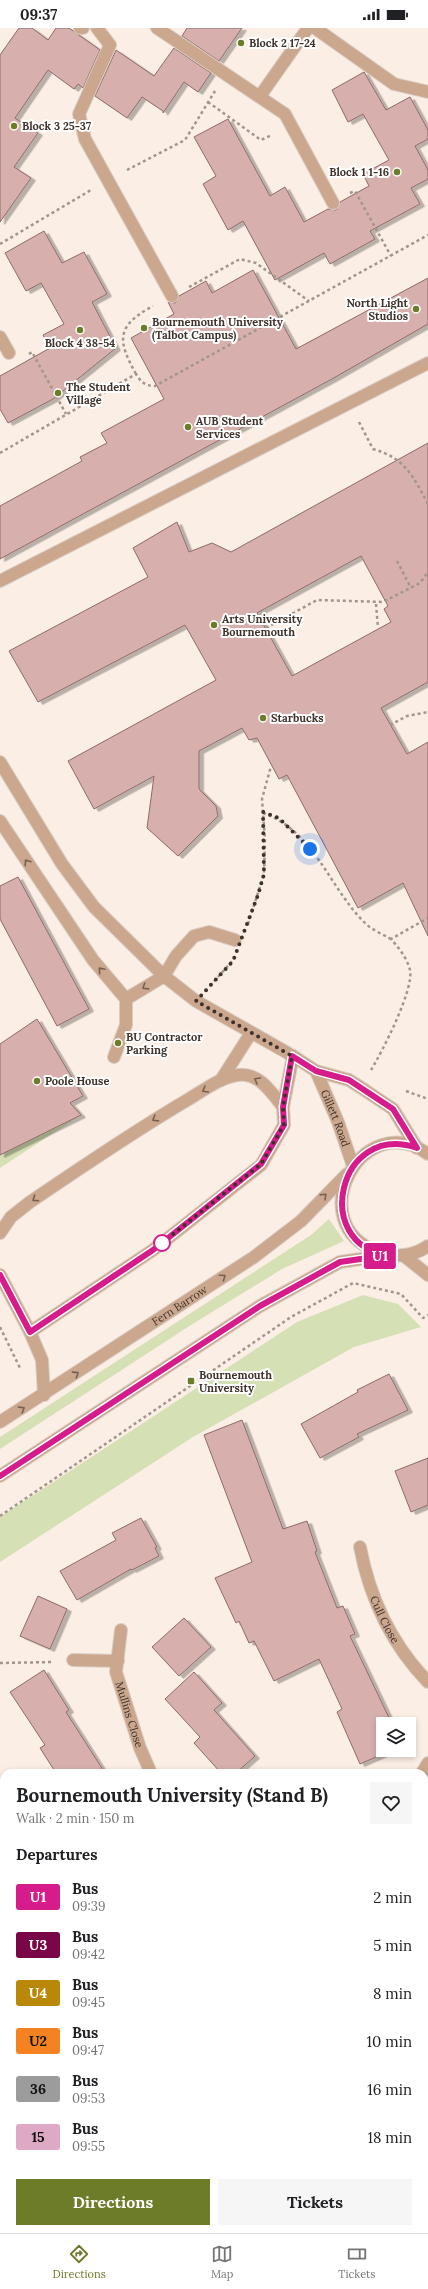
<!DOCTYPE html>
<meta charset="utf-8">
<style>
:root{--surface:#fff;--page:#f6f6f6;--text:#202124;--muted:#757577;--line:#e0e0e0;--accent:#6d7c29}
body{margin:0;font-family:Lora,serif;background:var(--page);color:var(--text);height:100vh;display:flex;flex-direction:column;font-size:15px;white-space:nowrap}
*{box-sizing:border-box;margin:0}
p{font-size:13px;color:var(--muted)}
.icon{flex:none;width:22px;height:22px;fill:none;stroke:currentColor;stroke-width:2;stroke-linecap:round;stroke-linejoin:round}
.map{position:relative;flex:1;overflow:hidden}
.sheet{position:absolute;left:0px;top:1741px;width:428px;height:464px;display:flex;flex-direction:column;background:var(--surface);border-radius:12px 12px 0 0;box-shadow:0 2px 6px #0003}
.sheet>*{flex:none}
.badge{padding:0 8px;border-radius:3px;font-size:14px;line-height:26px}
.buttons{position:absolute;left:376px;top:1689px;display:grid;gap:8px}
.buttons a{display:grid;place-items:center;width:40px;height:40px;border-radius:0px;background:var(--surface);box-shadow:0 2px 6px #0003;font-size:20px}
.you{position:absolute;width:20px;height:20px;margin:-10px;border:3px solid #fff;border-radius:50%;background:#1a73e8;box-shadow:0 0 0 6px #1a73e833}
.map>.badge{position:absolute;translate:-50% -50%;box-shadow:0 0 0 2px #fff}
h2{padding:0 16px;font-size:15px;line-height:36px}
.round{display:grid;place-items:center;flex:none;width:42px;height:42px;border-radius:0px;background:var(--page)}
.summary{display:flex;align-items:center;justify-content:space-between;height:68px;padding:0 16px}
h1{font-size:19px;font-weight:700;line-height:30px}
.button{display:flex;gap:8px;margin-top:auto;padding:8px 16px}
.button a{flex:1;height:46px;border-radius:0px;background:var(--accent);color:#fff;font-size:16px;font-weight:700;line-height:46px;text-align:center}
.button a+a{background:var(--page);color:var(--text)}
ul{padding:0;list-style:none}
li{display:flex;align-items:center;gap:12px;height:48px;padding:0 16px}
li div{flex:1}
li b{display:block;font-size:15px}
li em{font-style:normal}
li .badge{min-width:44px;font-weight:700;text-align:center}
.status{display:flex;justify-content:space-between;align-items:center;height:28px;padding:0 20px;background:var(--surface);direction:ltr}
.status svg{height:11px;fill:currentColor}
.tabs{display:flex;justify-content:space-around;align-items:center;height:56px;border-top:1px solid var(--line);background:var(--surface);font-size:11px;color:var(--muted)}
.tabs a{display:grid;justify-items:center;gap:2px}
.tabs .active{color:var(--accent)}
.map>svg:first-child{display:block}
.green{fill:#d5e0b4}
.building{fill:#d7b0ae;stroke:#8e6a68;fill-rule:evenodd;filter:url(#shadow)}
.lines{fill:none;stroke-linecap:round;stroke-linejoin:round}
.minor-casing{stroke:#d9ccc3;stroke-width:14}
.path{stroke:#a2958c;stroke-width:2.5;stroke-dasharray:3 3;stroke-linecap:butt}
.minor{stroke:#cba78d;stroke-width:12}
.oneway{stroke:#776152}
.line-casing{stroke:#fff;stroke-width:9}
.line{stroke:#d61b8b;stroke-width:6}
.walk{stroke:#3f322a;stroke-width:4;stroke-dasharray:0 7.2}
.poi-dot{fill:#6d7c29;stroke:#fff;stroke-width:1.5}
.stop-dot{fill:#fff;stroke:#d61b8b;stroke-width:2}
.labels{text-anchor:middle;stroke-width:4;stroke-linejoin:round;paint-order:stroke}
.poi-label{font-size:11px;font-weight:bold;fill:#3f322a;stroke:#fff;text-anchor:start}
.street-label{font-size:11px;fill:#3f322a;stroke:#fff}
</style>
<div class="status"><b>09:37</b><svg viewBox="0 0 49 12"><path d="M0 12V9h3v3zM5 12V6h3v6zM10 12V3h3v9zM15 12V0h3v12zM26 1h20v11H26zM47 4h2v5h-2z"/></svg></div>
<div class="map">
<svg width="428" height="2205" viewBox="0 0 428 2205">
<defs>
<filter id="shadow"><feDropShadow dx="4.5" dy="2.5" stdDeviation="0" flood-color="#0004"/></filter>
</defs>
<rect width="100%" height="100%" fill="#fbeee5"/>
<path class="green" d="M 77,1081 L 81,1087 L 0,1140 L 0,1123 Z
M 329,1191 L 344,1213 L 282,1241 L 191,1297 L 0,1421 L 0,1409 L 311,1207 Z
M 363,1267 L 398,1276 L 421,1299 L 354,1319 L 193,1409 L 0,1534 L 0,1489 L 297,1294 Z
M 0,2087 L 4,2094 L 4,2191 L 0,2183 Z
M 10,2201 L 64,2201 L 66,2205 L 12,2205 Z"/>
<path class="building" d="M 19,0 L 32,0 L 48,12 L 56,0 L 69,0 L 100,22 L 83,60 L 78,56 L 74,61 L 48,42 L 15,90 L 38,105 L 14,139 L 31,150 L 0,194 L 0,27 Z
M 187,0 L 242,0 L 219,33 L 182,8 Z
M 174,20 L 211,45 L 198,64 L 184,54 L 163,85 L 163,83 L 142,69 L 127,90 L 95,68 L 116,22 L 154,48 Z
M 364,44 L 386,82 L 410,69 L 428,102 L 428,111 L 415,118 L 428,142 L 428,151 L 411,160 L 420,176 L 370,203 L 375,211 L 330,236 L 324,225 L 275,252 L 243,193 L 228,202 L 203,156 L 216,148 L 194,109 L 228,91 L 270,168 L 285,159 L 304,194 L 328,181 L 336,182 L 340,174 L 369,158 L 363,146 L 389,132 L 363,86 L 348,94 L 332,62 Z
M 44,203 L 62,235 L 84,224 L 107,266 L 92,274 L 116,320 L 53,371 L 8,395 L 0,381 L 0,348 L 50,320 L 43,307 L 64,296 L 41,255 L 26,263 L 5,225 Z
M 253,242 L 296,321 L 428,250 L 428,296 L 332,351 L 0,531 L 0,478 L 82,433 L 80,429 L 107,415 L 101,405 L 164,371 L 131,310 L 174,286 L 168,274 L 175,275 L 179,268 L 206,253 L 212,265 Z
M 428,415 L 428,654 L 381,680 L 407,726 L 428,714 L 428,908 L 403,855 L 358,880 L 287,747 L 279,751 L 257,710 L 249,712 L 242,700 L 199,723 L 199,761 L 216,778 L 218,788 L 178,828 L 147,800 L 154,748 L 94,781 L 68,733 L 216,652 L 185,597 L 38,674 L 9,623 L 148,549 L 133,520 L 177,494 L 189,524 L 212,515 L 231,524 ZM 361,528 L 388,578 L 384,581 L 391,594 L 292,648 L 257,585 Z
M 18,849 L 89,981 L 57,998 L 0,891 L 0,858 Z
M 37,991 L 83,1068 L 70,1075 L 81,1087 L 0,1127 L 0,1016 Z
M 389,1346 L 408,1382 L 357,1406 L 359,1409 L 320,1430 L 301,1396 L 358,1364 L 357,1362 Z
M 242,1392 L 283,1501 L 307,1493 L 317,1523 L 315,1524 L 337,1580 L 343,1578 L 355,1606 L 350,1608 L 392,1696 L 383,1696 L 383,1722 L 392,1722 L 360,1736 L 337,1684 L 342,1681 L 319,1631 L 274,1653 L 254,1613 L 249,1615 L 239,1593 L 236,1595 L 215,1550 L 252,1534 L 204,1407 Z
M 428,1430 L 428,1477 L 411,1484 L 395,1443 Z
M 141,1490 L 157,1519 L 155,1520 L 159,1528 L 132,1542 L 131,1541 L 77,1572 L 60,1543 L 116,1512 L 112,1505 Z
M 38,1568 L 67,1581 L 50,1621 L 20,1608 Z
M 184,1590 L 211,1619 L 179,1648 L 152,1619 Z
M 44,1642 L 69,1682 L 66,1684 L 105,1745 L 56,1745 L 40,1720 L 45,1717 L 10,1664 Z
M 194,1644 L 222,1675 L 214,1682 L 255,1728 L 236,1745 L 221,1745 L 194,1715 L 200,1709 L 165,1671 Z"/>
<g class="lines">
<g class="minor-casing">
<g id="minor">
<path d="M 80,0 L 83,0"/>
<path d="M 97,0 L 110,17 L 79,86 L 85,111 L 172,268"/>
<path d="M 157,0 L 285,86 L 333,175"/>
<path d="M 315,0 L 394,56 L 428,64"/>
<path d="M 260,68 L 308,0"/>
<path d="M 0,309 L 9,325"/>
<path d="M 0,553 L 428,335"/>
<path d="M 0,734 L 62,836 L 94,879 L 164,948 L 196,973 L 293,1028 L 316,1043 L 349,1052 L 360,1059 L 393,1081 L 417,1120"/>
<path d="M 0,793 L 93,932 L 126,971 L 126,997 L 114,1029"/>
<path d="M 126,971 L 164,948 L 176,928 L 194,908 L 209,904 L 235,912"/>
<path id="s1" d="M 316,1043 L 338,1094 L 353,1138"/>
<path d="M 221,1052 L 251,1005"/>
<path d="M 428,1126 C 362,1078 300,1196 378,1224 C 395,1230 414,1228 428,1218"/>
<path d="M 0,1205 L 11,1189 L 30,1174 C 82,1139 134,1103 189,1071 C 204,1062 221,1049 238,1047 C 259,1044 272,1065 283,1079"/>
<path d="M 403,1227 L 428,1247"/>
<path d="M 0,1247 L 30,1304 L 42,1332 L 44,1367"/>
<path d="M 30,1304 L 153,1222 L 261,1137 L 284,1097 L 283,1079 L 293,1028"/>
<path id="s2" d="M 0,1394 L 254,1229 L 301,1193 L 347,1146"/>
<path d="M 0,1448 L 260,1278 L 340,1234 L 388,1227"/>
<path id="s3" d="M 360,1519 C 370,1571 391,1616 428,1654"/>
<path id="s4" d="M 121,1602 L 116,1644 L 140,1720 L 151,1745"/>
<path d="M 73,1632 L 118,1633"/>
<path d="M 422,1745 L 428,1735"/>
<path d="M 424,2171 L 428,2174"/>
</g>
</g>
<path class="path" d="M 208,74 L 261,112 L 272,107
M 127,142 L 185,112 L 215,63
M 350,165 L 355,163 L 391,228
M 0,216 L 91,162
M 189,259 L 240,231 L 256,235 L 309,273
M 29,326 L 32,324 L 66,386
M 136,346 C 117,312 116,298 153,278
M 359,394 L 373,421 C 405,430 413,448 428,476
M 0,425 L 136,346 C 141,354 145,358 155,358 L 428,207
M 397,533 L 411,560
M 376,576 L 378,600
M 266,600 L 317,572 L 383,574 L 420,555 L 428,544
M 390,697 L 407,688 L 428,684
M 263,785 C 314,803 328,857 363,893 C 370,901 382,906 391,911
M 248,896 L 264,846 L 265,811 L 262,771 L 271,738
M 210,958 L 233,932
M 371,1042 C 382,1024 414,962 410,942 C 407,930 399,920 391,911 L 428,890
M 406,1063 L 428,1071
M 0,1299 L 20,1340
M 0,1488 L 291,1289 L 353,1255 L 401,1266 L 423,1290 L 428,1287
M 0,1635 L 53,1634
M 0,2183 L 4,2191
M 10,2201 L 12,2205"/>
<use href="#minor" class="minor"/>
</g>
<defs><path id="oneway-chevron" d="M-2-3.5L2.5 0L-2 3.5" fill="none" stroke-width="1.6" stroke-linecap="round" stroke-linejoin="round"/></defs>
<g class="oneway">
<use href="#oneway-chevron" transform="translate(27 834) rotate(-124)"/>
<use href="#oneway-chevron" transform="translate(101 942) rotate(-131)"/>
<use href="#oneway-chevron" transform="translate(145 959) rotate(148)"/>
<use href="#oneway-chevron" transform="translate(257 1052) rotate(-150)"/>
<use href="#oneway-chevron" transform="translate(205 1062) rotate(150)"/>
<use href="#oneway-chevron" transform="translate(155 1091) rotate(148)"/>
<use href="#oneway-chevron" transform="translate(324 1168) rotate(-44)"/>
<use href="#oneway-chevron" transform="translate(35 1171) rotate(146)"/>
<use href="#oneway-chevron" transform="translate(223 1249) rotate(-35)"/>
<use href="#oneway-chevron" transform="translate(76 1346) rotate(-33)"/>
<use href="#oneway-chevron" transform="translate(22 1381) rotate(-32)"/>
</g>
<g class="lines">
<g class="line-casing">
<path id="line" d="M 0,1247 L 30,1304 L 153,1222 L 261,1136 L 284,1097 L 283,1079 L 292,1028 L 316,1043 L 349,1052 L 393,1081 L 417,1120 C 338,1093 311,1217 388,1227 L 340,1234 L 260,1278 L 0,1448"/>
</g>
<use href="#line" class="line"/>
<path class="walk" d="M 162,1215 L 261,1136 L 284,1097 L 283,1079 L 292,1028 L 196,973 L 233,933 L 258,867 L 264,846 L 263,784 L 279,790 L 310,821"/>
</g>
<g class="poi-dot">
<circle cx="241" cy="15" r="4"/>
<circle cx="14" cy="98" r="4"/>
<circle cx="397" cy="144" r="4"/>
<circle cx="416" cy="281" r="4"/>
<circle cx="144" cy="300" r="4"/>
<circle cx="80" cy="302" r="4"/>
<circle cx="58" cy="365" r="4"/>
<circle cx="188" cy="399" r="4"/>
<circle cx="214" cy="597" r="4"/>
<circle cx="263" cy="690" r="4"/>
<circle cx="118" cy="1015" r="4"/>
<circle cx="37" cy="1053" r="4"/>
<rect x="187" y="1349" width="8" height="8" rx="2"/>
</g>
<circle class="stop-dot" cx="162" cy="1215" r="8"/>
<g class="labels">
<g class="poi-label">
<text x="249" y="19">Block 2 17-24</text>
<text x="22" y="102">Block 3 25-37</text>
<text x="389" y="148" text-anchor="end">Block 1 1-16</text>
<text x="408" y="279" text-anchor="end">North Light<tspan x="408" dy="13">Studios</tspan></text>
<text x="152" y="298">Bournemouth University<tspan x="152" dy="13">(Talbot Campus)</tspan></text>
<text x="80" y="319" text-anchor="middle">Block 4 38-54</text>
<text x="66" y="363">The Student<tspan x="66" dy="13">Village</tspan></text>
<text x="196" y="397">AUB Student<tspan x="196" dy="13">Services</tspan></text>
<text x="222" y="595">Arts University<tspan x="222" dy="13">Bournemouth</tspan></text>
<text x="271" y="694">Starbucks</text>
<text x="126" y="1013">BU Contractor<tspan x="126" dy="13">Parking</tspan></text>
<text x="45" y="1057">Poole House</text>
<text x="199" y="1351">Bournemouth<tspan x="199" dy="13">University</tspan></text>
</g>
<g class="street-label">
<text dy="4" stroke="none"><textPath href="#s1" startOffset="51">Gillett Road</textPath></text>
<text dy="4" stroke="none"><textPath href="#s2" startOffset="214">Fern Barrow</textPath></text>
<text dy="4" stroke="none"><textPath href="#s3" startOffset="77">Cull Close</textPath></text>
<text dy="4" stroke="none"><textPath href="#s4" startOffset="87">Mullins Close</textPath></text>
</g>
</g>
</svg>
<div class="buttons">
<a><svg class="icon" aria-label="layers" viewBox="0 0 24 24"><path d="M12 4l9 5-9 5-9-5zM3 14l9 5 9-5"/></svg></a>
</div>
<div class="you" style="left:310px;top:821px"></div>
<b class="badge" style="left:380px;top:1228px;background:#d61b8b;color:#fff">U1</b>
<section class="sheet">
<div class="summary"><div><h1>Bournemouth University (Stand B)</h1><p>Walk · 2 min · 150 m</p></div><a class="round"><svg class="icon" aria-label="heart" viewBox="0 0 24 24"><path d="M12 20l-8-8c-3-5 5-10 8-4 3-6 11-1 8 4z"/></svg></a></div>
<h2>Departures</h2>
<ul>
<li><span class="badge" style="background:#d61b8b;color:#fff">U1</span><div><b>Bus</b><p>09:39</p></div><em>2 min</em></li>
<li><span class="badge" style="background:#790646;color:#fff">U3</span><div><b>Bus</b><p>09:42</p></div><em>5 min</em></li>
<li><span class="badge" style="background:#ba8808;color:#fff">U4</span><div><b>Bus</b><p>09:45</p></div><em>8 min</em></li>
<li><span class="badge" style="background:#f58220;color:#111">U2</span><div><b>Bus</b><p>09:47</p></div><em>10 min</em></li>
<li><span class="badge" style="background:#9d9c9c;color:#111">36</span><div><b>Bus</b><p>09:53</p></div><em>16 min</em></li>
<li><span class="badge" style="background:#dea9c5;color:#111">15</span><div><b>Bus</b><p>09:55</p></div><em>18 min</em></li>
</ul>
<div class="button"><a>Directions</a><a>Tickets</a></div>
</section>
</div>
<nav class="tabs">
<a class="active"><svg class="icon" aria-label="directions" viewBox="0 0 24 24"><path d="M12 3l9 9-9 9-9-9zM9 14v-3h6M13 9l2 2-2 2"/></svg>Directions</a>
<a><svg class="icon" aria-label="map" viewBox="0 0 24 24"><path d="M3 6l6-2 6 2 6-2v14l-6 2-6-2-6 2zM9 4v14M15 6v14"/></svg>Map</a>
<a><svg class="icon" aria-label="tickets" viewBox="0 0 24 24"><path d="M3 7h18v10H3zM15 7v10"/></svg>Tickets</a>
</nav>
